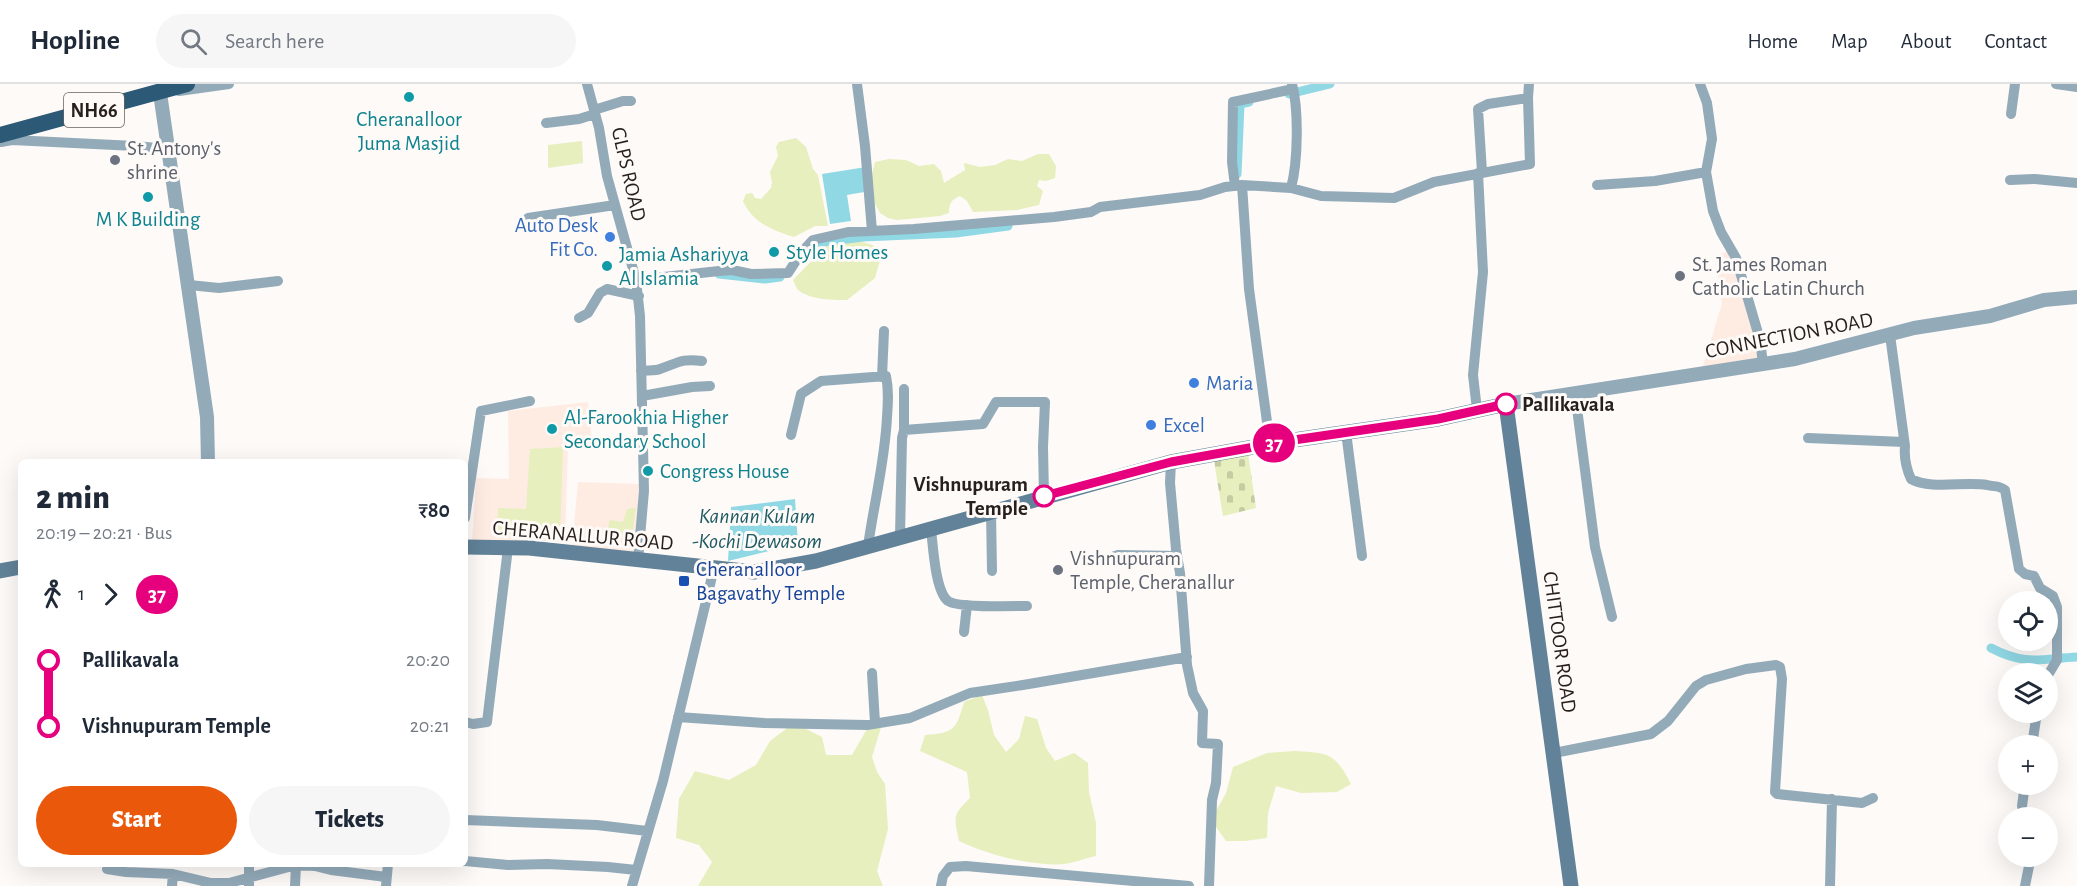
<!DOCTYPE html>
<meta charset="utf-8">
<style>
:root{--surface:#fff;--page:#f6f6f7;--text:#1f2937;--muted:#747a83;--line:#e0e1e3;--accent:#ea580c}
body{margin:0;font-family:"Alegreya Sans",sans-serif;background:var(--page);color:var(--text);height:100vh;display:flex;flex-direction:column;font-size:22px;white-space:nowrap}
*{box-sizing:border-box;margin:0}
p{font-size:20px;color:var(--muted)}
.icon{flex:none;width:33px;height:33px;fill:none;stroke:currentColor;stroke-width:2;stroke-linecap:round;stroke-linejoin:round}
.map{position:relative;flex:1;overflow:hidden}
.drawer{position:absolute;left:18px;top:375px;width:450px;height:408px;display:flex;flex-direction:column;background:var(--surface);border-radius:9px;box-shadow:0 6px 24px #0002}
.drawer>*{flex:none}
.badge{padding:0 12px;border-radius:20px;font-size:21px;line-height:39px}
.tools{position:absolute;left:1998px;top:507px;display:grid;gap:12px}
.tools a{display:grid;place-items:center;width:60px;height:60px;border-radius:50%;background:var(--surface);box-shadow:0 6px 24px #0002;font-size:30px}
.map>.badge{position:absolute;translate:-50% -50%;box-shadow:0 0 0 3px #fff}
.legs{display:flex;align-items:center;gap:9px;height:66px;padding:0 18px;font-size:20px}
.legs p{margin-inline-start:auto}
.summary{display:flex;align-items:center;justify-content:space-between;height:102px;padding:0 18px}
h1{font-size:33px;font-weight:800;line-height:45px}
.action{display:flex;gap:12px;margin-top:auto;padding:12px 18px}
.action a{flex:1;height:69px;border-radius:36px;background:var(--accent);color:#fff;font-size:24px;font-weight:800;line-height:69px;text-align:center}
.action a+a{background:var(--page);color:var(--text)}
ul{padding:0 18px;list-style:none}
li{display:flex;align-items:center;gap:21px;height:66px;font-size:22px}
li i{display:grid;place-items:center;width:9px;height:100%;margin:0 8px;background:currentColor}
li i::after{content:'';width:15px;height:15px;margin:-8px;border:4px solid;border-radius:50%;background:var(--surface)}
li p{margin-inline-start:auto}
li:first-child i{background:linear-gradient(#0000 50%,currentColor 0)}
li:last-child i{background:linear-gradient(currentColor 50%,#0000 0)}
header{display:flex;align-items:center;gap:36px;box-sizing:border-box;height:84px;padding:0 30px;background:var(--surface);border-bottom:2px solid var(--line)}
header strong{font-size:28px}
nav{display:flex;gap:33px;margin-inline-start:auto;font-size:21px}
.search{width:420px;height:54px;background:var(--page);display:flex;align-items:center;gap:15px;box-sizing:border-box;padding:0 21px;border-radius:33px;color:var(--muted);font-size:22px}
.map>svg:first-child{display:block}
.built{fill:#feece3}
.green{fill:#e6efbd}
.cemetery{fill:url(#cemetery-stones)}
.water{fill:#91d8e5}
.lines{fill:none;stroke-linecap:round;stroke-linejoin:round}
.canal{stroke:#91d8e5;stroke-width:9}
.minor{stroke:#93aab9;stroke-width:10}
.tertiary{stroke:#93aab9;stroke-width:14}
.secondary{stroke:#618298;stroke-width:15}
.trunk{stroke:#2c5a76;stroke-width:16}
.line-1-casing{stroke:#fff;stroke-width:14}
.line-1{stroke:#e6007e;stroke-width:9}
.culture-dot{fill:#0f9aa8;stroke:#fefaf7;stroke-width:2}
.worship-dot{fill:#6b7280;stroke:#fefaf7;stroke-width:2}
.shop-dot{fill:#3f7fe0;stroke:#fefaf7;stroke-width:2}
.stop-1-dot{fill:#fff;stroke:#e6007e;stroke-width:3}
.transit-dot{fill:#1a4fb4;stroke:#fefaf7;stroke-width:2}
.labels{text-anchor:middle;stroke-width:6;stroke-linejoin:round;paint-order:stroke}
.shield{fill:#fefaf7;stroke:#68615e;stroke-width:1.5}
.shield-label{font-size:20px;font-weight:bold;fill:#271f1c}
.culture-label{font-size:21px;fill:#0d838f;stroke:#fefaf7;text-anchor:start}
.worship-label{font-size:21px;fill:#5b616d;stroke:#fefaf7;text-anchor:start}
.street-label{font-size:21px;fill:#271f1c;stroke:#fefaf7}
.shop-label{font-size:21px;fill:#366cbe;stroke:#fefaf7;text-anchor:start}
.stop-label{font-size:21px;font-weight:bold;fill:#271f1c;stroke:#fefaf7;text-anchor:start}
.transit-label{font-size:21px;fill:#164399;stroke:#fefaf7;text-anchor:start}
.water-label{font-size:22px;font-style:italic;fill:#1f5b64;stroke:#fefaf7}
</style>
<header>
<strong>Hopline</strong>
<div class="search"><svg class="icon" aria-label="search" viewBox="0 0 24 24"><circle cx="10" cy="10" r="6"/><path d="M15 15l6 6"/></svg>Search here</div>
<nav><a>Home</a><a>Map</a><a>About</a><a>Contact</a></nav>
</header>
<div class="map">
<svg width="2077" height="802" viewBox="0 0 2077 802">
<defs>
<pattern id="cemetery-stones" width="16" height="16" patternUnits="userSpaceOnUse" patternTransform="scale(1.5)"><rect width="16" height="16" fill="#e6efbd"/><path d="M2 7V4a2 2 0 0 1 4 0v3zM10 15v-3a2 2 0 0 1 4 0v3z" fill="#c5cca2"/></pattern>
</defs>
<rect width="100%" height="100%" fill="#fefaf7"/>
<path class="built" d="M 1728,167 L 1742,195 L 1760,275 L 1701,288 L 1722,220 L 1715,172 Z
M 588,318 L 592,357 L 568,362 L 565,458 L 526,456 L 472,458 L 476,394 L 509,395 L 508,327 Z
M 578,398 L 641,400 L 634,470 L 572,463 Z"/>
<path class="green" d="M 796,54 L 806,63 L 813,85 L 818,91 L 828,142 L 815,142 L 794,153 C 773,147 752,138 743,117 L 746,110 L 752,109 L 755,114 L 761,115 L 771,104 L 772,98 L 770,88 L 778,72 L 776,63 L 779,58 Z
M 582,57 L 583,79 L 548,84 L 548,61 Z
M 1038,70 L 1049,70 L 1056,82 L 1055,94 L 1046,97 L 1039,96 L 1037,102 L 1043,107 L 1039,121 L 1017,126 L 973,128 L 967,117 L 960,112 C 951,116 949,119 949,129 L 940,132 L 897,136 L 888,134 L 880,129 L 873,116 L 872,91 L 875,78 L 889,75 L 906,76 L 919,82 L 934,80 L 941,87 L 944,99 L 965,86 L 964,79 L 980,83 L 995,81 L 1008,75 L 1022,77 Z
M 853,155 L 873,161 L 880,176 L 875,194 L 847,216 C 832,216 809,216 797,205 C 797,205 793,196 793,196 L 826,162 Z
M 563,363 L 560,452 L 527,450 L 497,452 L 498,424 L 526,425 L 530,365 Z
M 636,424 L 631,458 L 623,457 L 622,449 L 607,447 L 610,436 L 623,438 L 627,425 Z
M 982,611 L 988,626 L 994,651 L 1006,668 L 1019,655 L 1025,632 L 1037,635 L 1046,664 L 1055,677 L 1074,669 L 1088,679 L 1089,708 L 1096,739 L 1096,772 C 1085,774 1074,779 1064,780 C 1033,783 986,770 959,757 C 954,732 952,732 970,714 L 967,688 L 920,667 L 925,651 C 954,649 956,646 964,618 Z
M 794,639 L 822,653 L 826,671 L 852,671 L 867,645 L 882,640 L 872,673 L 877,688 L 885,700 L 888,745 L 877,787 L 883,802 L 698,802 L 712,778 L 699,761 L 676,754 L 679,715 L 695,687 L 729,696 L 756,681 L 770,657 Z
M 1295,667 C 1329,669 1335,669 1351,700 L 1337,708 L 1301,709 L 1276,702 L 1268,729 L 1267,754 L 1245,757 L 1226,757 L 1211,736 L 1226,709 L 1233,683 L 1267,669 Z"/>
<path class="cemetery" d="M 1248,369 L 1256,424 L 1223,432 L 1214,377 Z"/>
<path class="water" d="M 866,83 L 870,107 L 847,111 L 851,137 L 830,140 L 822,90 Z
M 795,415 L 798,460 L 728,477 L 731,423 Z"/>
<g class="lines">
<path class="canal" d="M 1289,10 L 1330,0
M 1237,90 L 1240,20 L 1249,18
M 805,172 L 812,164 L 823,158 L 863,153 L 956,149 L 1008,142
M 719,190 L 765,195 L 780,193
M 1991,564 C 2026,582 2040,575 2077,573"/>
<path class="minor" d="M 587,0 L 599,44 L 607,92 L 636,196 L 640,232 L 644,407 L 638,476
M 857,0 L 865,62 L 872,147
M 1700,0 L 1707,19 L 1712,55 L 1706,88 L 1713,127 L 1721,148 L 1736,174 L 1760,256 L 1763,280
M 2056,0 L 2077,3
M 179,7 L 229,0
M 1528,14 L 1529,0
M 594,26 L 623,17 L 631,17
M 2011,30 L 2015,0
M 546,39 L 579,35 L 595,30
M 1,58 L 12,56 L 135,62 L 168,65
M 2010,96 L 2035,95 L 2077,99
M 1242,101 L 1249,205 L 1270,360
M 1597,101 L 1655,97 L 1706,88
M 1235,102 L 1232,78 L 1233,18 L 1293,5
M 1291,104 C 1298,78 1299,26 1292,0
M 528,134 L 615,121
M 636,196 L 719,187 L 732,186 L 751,190 L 788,189 L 801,169 L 813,156 L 848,148 L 914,145 L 1054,133 L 1091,128 L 1100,123 L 1200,111 L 1225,103 L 1242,101 L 1291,104 L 1321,112 L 1394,114 L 1434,98 L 1530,80 L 1528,14 L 1488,20 L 1478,25 L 1482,88
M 189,201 L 219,204 L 278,197
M 579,234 L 588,229 L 600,209 L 607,205 L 639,212
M 1890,251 L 1905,362 C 1904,373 1906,384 1911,395 C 1931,406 1965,397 1987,401 C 1994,403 1999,401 2005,406 L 2019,485 L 2025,490 L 2034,492 L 2040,504 L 2053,512 L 2057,523 L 2057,576 L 2048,591
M 641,287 C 647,286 655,287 660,285 C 678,279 682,274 702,277
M 882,293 L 884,247
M 904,305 L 904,346
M 1575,309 L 1595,463 L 1612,533
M 642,312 L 692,303 L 710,302
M 1477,326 L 1473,291 L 1483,188 L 1478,89
M 1346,348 L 1362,472
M 791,351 L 801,310 L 821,297 L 886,292 C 889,306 888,319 887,333 C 885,377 874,419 868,462
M 1808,354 L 1904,358
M 1171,378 L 1170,399 L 1176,465 L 1180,489 L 1187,581 L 1193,609 L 1203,627 L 1202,659 L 1218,660 L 1216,699 L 1212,716 L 1209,802
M 991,428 L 992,487
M 465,434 L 481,327 L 530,317
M 931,445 C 933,461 935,507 948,517 C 958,524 1012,522 1027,522
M 900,453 L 902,354 L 904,346 L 983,340 L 996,318 L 1045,318 L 1043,363 L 1044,412
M 1103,476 L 1118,471 L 1177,472
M 964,548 L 967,521
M 872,589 L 875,639
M 678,633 L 764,639 L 867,641 L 910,634 L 970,609 L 1023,601 L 1187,573
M 465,638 L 473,640 L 487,638 L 508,464
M 2032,662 L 2037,628
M 1554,669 L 1651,650 L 1668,637 L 1696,602 L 1706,596 L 1746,585 L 1776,581 L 1780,583 L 1782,595 L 1775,708 L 1777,710 L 1862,719 L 1873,714
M 2024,734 L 2022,722 L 2025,700
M 465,736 L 597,741 L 647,747
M 465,777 L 508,781 L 547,780 L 608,783 L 636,786
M 249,780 L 249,802
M 107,785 L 126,788 L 173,790 L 211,799 L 229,799 L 296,781 L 315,782 L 331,786 L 386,793
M 172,802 L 173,790
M 295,802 L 296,781
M 386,802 L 388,780
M 632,802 L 663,697 L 714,484
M 941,802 L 943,792 L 950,783 L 966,782 L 1189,802
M 1830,802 L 1832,715
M 2025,802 L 2031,772"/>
<path class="tertiary" d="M 160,9 L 207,333 L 208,378
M 1506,320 L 1795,275 L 1914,244 L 1990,232 L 2044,216 L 2077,213"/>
<path class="secondary" d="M 465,463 L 529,464 L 754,488 L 816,477 L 1171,378 L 1287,357 L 1438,335 L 1506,320 L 1571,802
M 0,487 L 21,483"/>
<path class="trunk" d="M 0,51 L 187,0"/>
</g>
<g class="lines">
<g class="line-1-casing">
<path id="line-1" d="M 1044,412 L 1171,378 L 1287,357 L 1438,335 L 1506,320"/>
</g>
<use href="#line-1" class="line-1"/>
</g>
<g class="culture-dot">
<circle cx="409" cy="13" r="6"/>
<circle cx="148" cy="113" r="6"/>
<circle cx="774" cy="168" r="6"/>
<circle cx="607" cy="182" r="6"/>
<circle cx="552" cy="345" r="6"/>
<circle cx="648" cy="387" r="6"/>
</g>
<g class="worship-dot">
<circle cx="115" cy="76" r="6"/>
<circle cx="1680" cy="192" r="6"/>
<circle cx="1058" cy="486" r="6"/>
</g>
<g class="shop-dot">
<circle cx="610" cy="153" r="6"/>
<circle cx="1194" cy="299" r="6"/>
<circle cx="1151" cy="341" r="6"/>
</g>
<g class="stop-1-dot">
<circle cx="1506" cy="320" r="10"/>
<circle cx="1044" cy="412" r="10"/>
</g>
<rect class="transit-dot" x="678" y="491" width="12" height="12" rx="3"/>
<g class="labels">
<rect class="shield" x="64" y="9" width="60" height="34" rx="4.5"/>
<g class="shield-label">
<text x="94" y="33">NH66</text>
</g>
<g class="culture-label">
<text x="409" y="42" text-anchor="middle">Cheranalloor<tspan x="409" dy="24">Juma Masjid</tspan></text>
<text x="148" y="142" text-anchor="middle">M K Building</text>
<text x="786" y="175">Style Homes</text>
<text x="619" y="177">Jamia Ashariyya<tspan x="619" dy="24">Al Islamia</tspan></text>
<text x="564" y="340">Al-Farookhia Higher<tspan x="564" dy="24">Secondary School</tspan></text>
<text x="660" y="394">Congress House</text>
</g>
<g class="worship-label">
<text x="127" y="71">St. Antony's<tspan x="127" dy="24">shrine</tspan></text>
<text x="1692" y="187">St. James Roman<tspan x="1692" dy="24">Catholic Latin Church</tspan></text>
<text x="1070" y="481">Vishnupuram<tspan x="1070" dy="24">Temple, Cheranallur</tspan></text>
</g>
<g class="street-label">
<text transform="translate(629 90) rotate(77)" y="7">GLPS ROAD</text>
<text transform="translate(1789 251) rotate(-11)" y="7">CONNECTION ROAD</text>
<text transform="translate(583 451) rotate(5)" y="7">CHERANALLUR ROAD</text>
<text transform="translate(1560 558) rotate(82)" y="7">CHITTOOR ROAD</text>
</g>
<g class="shop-label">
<text x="598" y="148" text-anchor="end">Auto Desk<tspan x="598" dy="24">Fit Co.</tspan></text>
<text x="1206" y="306">Maria</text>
<text x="1163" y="348">Excel</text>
</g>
<g class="stop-label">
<text x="1522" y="327">Pallikavala</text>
<text x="1028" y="407" text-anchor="end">Vishnupuram<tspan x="1028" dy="24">Temple</tspan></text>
</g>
<g class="transit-label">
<text x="696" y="492">Cheranalloor<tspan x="696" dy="24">Bagavathy Temple</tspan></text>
</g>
<g class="water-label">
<text x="757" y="439">Kannan Kulam<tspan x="757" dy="25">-Kochi Dewasom</tspan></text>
</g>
</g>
</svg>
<div class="tools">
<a><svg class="icon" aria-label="locate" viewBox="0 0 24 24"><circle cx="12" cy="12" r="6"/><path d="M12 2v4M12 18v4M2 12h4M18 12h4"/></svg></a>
<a><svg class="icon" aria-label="layers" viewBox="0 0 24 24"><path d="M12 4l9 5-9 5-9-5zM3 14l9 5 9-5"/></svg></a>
<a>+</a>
<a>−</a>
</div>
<b class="badge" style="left:1274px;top:359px;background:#e6007e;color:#fff">37</b>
<section class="drawer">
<div class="summary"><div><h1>2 min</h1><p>20:19 – 20:21 · Bus</p></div><b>₹80</b></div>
<div class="legs"><svg class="icon" aria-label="walk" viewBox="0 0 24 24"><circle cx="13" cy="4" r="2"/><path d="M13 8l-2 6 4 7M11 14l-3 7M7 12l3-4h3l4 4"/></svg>1<svg class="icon" aria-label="forward" viewBox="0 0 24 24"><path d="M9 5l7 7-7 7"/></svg><b class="badge" style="background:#e6007e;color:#fff">37</b></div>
<ul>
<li><i style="color:#e6007e"></i><b>Pallikavala</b><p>20:20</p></li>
<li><i style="color:#e6007e"></i><b>Vishnupuram Temple</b><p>20:21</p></li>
</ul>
<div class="action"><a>Start</a><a>Tickets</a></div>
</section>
</div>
